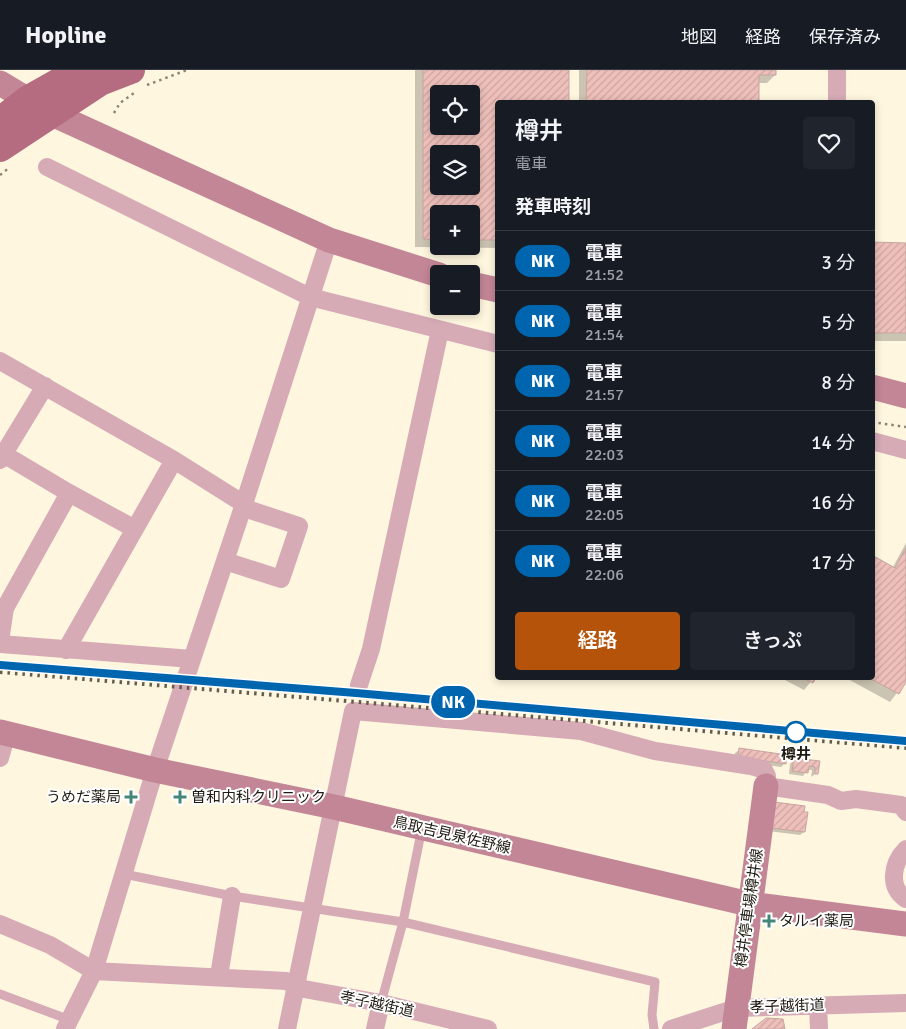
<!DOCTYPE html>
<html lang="ja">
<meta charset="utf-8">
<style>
:root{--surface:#171b24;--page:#20242c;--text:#f1f3f6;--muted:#9ea1a6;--line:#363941;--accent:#b45309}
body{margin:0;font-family:Signika,"Noto Sans JP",sans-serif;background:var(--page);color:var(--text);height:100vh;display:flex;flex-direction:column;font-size:19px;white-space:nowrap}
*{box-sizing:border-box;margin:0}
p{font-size:16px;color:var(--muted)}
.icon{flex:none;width:28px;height:28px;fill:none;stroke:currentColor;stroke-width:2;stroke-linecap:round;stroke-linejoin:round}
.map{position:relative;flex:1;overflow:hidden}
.details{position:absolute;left:495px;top:30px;width:380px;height:580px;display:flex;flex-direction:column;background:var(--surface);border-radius:5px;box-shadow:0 2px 8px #0003}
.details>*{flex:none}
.badge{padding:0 10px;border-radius:16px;font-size:18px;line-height:32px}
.fabs{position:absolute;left:430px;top:15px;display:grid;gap:10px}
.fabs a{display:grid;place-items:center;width:50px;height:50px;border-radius:5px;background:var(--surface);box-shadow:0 2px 8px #0003;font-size:25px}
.map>.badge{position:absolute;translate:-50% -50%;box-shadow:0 0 0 2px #fff}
h2{padding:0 20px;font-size:19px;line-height:45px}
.round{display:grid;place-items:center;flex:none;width:52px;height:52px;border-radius:5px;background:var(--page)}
.head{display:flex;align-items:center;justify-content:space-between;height:85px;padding:0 20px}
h1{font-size:24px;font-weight:600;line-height:38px}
.action{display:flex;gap:10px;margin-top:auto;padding:10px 20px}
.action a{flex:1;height:58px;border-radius:5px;background:var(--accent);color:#fff;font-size:20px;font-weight:600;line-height:58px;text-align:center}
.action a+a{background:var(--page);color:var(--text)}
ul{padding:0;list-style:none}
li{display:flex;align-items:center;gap:15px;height:60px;padding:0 20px;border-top:1px solid var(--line)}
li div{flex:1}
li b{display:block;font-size:19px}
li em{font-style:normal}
li .badge{min-width:55px;font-weight:700;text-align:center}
header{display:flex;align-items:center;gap:30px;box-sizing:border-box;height:70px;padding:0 25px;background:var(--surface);border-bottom:1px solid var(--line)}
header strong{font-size:24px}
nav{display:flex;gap:28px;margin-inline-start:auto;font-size:18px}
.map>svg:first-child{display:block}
.shadow{fill:#0003;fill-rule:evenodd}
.building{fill:url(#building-hatch);stroke:#c6a5a2;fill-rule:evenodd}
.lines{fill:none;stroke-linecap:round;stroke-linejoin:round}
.path{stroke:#8b8575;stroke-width:2.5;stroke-dasharray:2.5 4;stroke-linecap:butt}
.lane{stroke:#d6abb6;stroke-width:9}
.street{stroke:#d6abb6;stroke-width:18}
.secondary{stroke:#c38697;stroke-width:25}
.primary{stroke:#b56b80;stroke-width:28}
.rail{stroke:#635d4f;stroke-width:4;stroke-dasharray:2.5 5;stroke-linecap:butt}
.line-casing{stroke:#fff;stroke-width:11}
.line{stroke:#0065af;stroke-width:8}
.stop-dot{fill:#fff;stroke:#0065af;stroke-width:2.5}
.poi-dot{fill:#448679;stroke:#fff;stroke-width:2}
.labels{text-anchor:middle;stroke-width:4;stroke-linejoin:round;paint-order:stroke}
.stop-label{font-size:15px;font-weight:bold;fill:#1f1b11;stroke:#fff}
.poi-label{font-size:15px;fill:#1f1b11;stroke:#fff;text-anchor:start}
.street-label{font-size:15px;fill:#1f1b11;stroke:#fff}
</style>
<header>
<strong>Hopline</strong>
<nav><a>地図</a><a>経路</a><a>保存済み</a></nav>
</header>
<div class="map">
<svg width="906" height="959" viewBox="0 0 906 959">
<defs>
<pattern id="building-hatch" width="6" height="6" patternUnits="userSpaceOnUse" patternTransform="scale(1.25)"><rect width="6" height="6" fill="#efc0bb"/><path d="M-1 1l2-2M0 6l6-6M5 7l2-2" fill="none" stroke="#cca4a0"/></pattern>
</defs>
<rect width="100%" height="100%" fill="#fff6df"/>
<path class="shadow" d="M 415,0 L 567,0 L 567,32 L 498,32 L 498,178 L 415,177 ZM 439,24 L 471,24 L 471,56 L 439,56 ZM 439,84 L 471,84 L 471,116 L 439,116 ZM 439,144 L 471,144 L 471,176 L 439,176 Z
M 579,0 L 775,0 L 775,5 L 767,13 L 758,13 L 757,32 L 579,32 Z
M 872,174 L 906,174 L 906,271 L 872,271 Z
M 906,473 L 906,611 L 890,632 L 846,608 L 872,608 L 893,497 Z
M 781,608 L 814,608 L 804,620 Z
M 739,680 L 785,693 L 781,697 L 734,691 L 735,683 Z
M 794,690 L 818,693 L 817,703 L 811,707 L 812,700 L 807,700 L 803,706 L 789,704 L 790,694 Z
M 771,737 L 804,762 L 800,765 L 768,761 Z"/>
<path class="building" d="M 423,0 L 569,0 L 569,32 L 498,32 L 498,170 L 471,170 L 471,144 L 439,144 L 439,170 L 423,169 ZM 439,24 L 471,24 L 471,56 L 439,56 ZM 439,84 L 471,84 L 471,116 L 439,116 Z
M 587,0 L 776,0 L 776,5 L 759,5 L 759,32 L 586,32 Z
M 872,172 L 906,173 L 906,263 L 872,263 Z
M 906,478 L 906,612 L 899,624 L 869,608 L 872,608 L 872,485 L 895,498 Z
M 803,608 L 816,608 L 813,613 Z
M 739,678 L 787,685 L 786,694 L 738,687 Z
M 794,688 L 820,691 L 818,704 L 815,704 L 815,697 L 809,696 L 808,703 L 792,701 Z
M 774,732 L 805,736 L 804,742 L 808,742 L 805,762 L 771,758 Z
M 766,948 L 783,949 L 785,959 L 752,959 Z"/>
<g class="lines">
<path class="path" d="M 147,15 L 187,0
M 114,43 L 120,33 L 134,23
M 0,105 L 10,97
M 872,352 L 906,357"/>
<path class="lane" d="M 124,804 L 232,826 L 403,852 L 655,912 L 652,945 L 654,959
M 0,924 L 70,950
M 381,933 L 403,852 L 422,758"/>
<path class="street" d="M 837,32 L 837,0
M 47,97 L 310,227 L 498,274
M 0,291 L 174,390 L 244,434 L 250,440 L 299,456 L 281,509 L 225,491
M 872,371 L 906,380
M 0,382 L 69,423 L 5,538 L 0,571
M 0,390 L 45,316
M 69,423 L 135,459
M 0,574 L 192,589
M 66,580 L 174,390
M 359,615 L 371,579 L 440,260
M 0,688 L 7,663
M 906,779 C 892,793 888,818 906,829
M 0,854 L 50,875 L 94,901 L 286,911 L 304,919 L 381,933 L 488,959
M 219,906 L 232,826
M 818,935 L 819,959
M 65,959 L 94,901 L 155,700 L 244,434 L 329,170
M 287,959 L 353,641 L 581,661 L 655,681 L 751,696 L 764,700 L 767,706 L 766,716 L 828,725 L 841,731 L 856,729 L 901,735 L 906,742
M 375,959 L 381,933
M 671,959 L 736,938 L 906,933"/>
<path class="secondary" d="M 0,13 L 50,43 L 329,170 L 439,205
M 471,214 L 498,220
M 872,317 L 906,326
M 0,662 L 155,700 L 334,737 L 749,834 L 906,854
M 734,959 L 766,716"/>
<path class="primary" d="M 0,51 L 27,30 L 80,0
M 0,78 L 100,12 L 131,0"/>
<path class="rail" d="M 0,602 L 906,678
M 232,613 L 459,632"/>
</g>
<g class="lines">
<g class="line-casing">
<path id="line" d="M 0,595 L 356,623 L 906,671"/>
</g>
<use href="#line" class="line"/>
</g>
<circle class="stop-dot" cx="796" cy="662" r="10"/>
<g class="poi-dot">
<path d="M128.5 719.5h5v5h5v5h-5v5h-5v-5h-5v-5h5z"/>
<path d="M177.5 719.5h5v5h5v5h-5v5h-5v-5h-5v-5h5z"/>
<path d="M766.5 843.5h5v5h5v5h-5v5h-5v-5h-5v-5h5z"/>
</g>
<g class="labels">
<g class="stop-label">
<text x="796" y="689">樽井</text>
</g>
<g class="poi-label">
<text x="121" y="732" text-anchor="end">うめだ薬局</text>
<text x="191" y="732">曽和内科クリニック</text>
<text x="779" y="856">タルイ薬局</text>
</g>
<g class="street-label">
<text transform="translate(452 765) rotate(13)" y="5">鳥取吉見泉佐野線</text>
<text transform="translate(749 838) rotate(-82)" y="5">樽井停車場樽井線</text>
<text transform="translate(377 934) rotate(12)" y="5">孝子越街道</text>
<text transform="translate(787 936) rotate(-2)" y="5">孝子越街道</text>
</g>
</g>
</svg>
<div class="fabs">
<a><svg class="icon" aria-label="locate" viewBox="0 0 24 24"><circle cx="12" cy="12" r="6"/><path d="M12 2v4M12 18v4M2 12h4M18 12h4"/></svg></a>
<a><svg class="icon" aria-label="layers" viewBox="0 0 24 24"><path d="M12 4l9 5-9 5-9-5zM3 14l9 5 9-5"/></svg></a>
<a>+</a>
<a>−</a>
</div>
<b class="badge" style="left:453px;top:632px;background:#0065af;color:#fff">NK</b>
<section class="details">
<div class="head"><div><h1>樽井</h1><p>電車</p></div><a class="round"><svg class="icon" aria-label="heart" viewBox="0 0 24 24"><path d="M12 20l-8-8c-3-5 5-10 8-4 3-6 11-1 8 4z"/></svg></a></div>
<h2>発車時刻</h2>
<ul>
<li><span class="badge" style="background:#0065af;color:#fff">NK</span><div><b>電車</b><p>21:52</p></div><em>3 分</em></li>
<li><span class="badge" style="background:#0065af;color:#fff">NK</span><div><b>電車</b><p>21:54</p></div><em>5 分</em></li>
<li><span class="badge" style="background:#0065af;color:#fff">NK</span><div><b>電車</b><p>21:57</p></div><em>8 分</em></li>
<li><span class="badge" style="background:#0065af;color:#fff">NK</span><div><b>電車</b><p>22:03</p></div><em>14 分</em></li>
<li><span class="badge" style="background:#0065af;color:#fff">NK</span><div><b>電車</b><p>22:05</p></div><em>16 分</em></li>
<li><span class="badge" style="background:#0065af;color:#fff">NK</span><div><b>電車</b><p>22:06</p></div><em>17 分</em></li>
</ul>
<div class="action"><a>経路</a><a>きっぷ</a></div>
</section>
</div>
